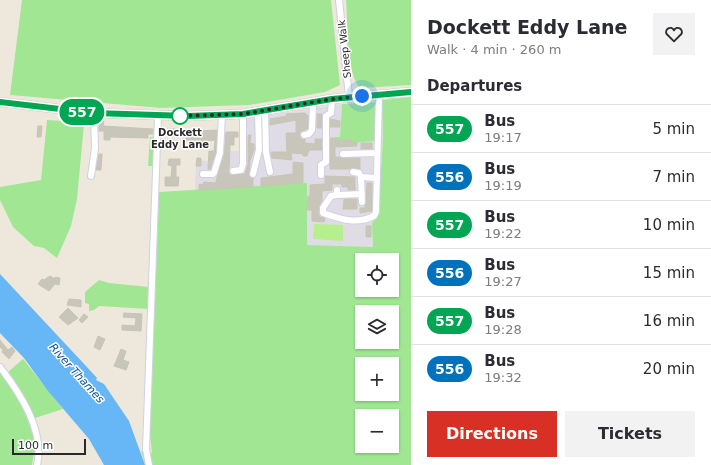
<!DOCTYPE html>
<meta charset="utf-8">
<style>
:root{--surface:#fff;--page:#f2f2f3;--text:#2b2b33;--muted:#7c7c81;--line:#e1e1e2;--accent:#d93025}
body{margin:0;font-family:"DejaVu Sans",sans-serif;background:var(--page);color:var(--text);height:100vh;display:flex;flex-direction:column;font-size:15px;white-space:nowrap}
*{box-sizing:border-box;margin:0}
p{font-size:13px;color:var(--muted)}
.icon{flex:none;width:22px;height:22px;fill:none;stroke:currentColor;stroke-width:2;stroke-linecap:round;stroke-linejoin:round}
.map{position:relative;flex:1;overflow:hidden}
.panel{display:flex;flex-direction:column;background:var(--surface);width:300px}
.panel>*{flex:none}
.badge{padding:0 8px;border-radius:13px;font-size:14px;line-height:26px}
.tools{position:absolute;left:355px;top:253px;display:grid;gap:8px}
.tools a{display:grid;place-items:center;width:44px;height:44px;border-radius:0px;background:var(--surface);box-shadow:0 1px 3px #0004;font-size:20px}
.scale{position:absolute;left:12px;bottom:10px;width:74px;box-sizing:border-box;padding-left:4px;border:2px solid #2a2a2a;border-top:0;font-size:11px;line-height:14px;white-space:nowrap;color:#2a2a2a;-webkit-text-stroke:3px #fff;paint-order:stroke}
.you{position:absolute;width:20px;height:20px;margin:-10px;border:3px solid #fff;border-radius:50%;background:#1a73e8;box-shadow:0 0 0 6px #1a73e833}
.map>.badge{position:absolute;translate:-50% -50%;box-shadow:0 0 0 2px #fff}
h2{padding:0 16px;font-size:15px;line-height:36px}
.round{display:grid;place-items:center;flex:none;width:42px;height:42px;border-radius:0px;background:var(--page)}
.summary{display:flex;align-items:center;justify-content:space-between;height:68px;padding:0 16px}
h1{font-size:19px;font-weight:800;line-height:30px}
.primary-button{display:flex;gap:8px;margin-top:auto;padding:8px 16px}
.primary-button a{flex:1;height:46px;border-radius:0px;background:var(--accent);color:#fff;font-size:16px;font-weight:800;line-height:46px;text-align:center}
.primary-button a+a{background:var(--page);color:var(--text)}
ul{padding:0;list-style:none}
li{display:flex;align-items:center;gap:12px;height:48px;padding:0 16px;border-top:1px solid var(--line)}
li div{flex:1}
li b{display:block;font-size:15px}
li em{font-style:normal}
li .badge{min-width:44px;font-weight:700;text-align:center}
main{display:flex;flex:1;min-height:0}
.map>svg:first-child{display:block}
.industrial{fill:#e0dce5}
.green{fill:#a1e793;fill-rule:evenodd}
.pitch{fill:#b5ef8e}
.water{fill:#67b7f6}
.building{fill:#c8c5ba;stroke:#c8c5b4}
.lines{fill:none;stroke-linecap:round;stroke-linejoin:round}
.minor-casing{stroke:#d0d0e4;stroke-width:8}
.major-casing{stroke:#ccc;stroke-width:10}
.minor{stroke:#fff;stroke-width:6}
.major{stroke:#f9f053;stroke-width:8}
.line-casing{stroke:#fff;stroke-width:9}
.line{stroke:#00a651;stroke-width:6}
.walk{stroke:#2a2a2a;stroke-width:4;stroke-dasharray:0 7.2}
.stop-dot{fill:#fff;stroke:#00a651;stroke-width:2}
.labels{text-anchor:middle;stroke-width:3;stroke-linejoin:round;paint-order:stroke}
.street-label{font-size:10px;fill:#2a2a2a;stroke:#fff}
.stop-label{font-size:10px;font-weight:bold;fill:#2a2a2a;stroke:#fff}
.water-label{font-size:11px;font-style:italic;fill:#0551a3;stroke:#fff}
</style>
<main>
<div class="map">
<svg width="411" height="465" viewBox="0 0 411 465">
<rect width="100%" height="100%" fill="#ede8db"/>
<path class="industrial" d="M 382,100 L 383,138 L 378,214 L 372,223 L 373,247 L 307,246 L 307,183 L 195,191 L 196,160 L 208,161 L 209,152 L 216,153 L 217,146 L 222,151 L 242,151 L 242,119 L 342,104 L 340,137 L 351,140 L 351,143 L 376,141 Z"/>
<path class="green" d="M 22,0 L 331,0 L 340,85 L 325,92 L 249,105 L 161,108 L 10,95 Z
M 346,0 L 411,0 L 411,85 L 360,88 C 346,74 348,21 346,0 Z
M 411,97 L 411,465 L 145,465 L 141,451 L 152,453 L 150,436 L 159,192 L 307,183 L 307,245 L 373,247 L 372,223 L 378,214 L 383,138 L 382,100 ZM 362,260 L 392,260 L 392,290 L 362,290 ZM 362,312 L 392,312 L 392,342 L 362,342 ZM 362,364 L 392,364 L 392,394 L 362,394 ZM 362,416 L 392,416 L 392,446 L 362,446 Z
M 376,102 L 376,141 L 351,143 L 351,140 L 335,140 L 335,137 L 340,137 L 342,104 Z
M 65,116 L 84,117 L 84,124 L 77,199 L 71,226 L 57,258 L 44,248 L 34,246 L 13,227 L 0,200 L 0,187 L 41,180 L 47,120 L 64,121 Z
M 150,137 L 155,137 L 155,166 L 148,166 Z
M 99,280 L 109,283 L 149,287 L 149,309 L 99,306 L 94,310 L 89,311 L 89,304 L 85,303 L 85,292 Z
M 23,359 L 63,409 L 35,418 L 8,372 Z
M 0,371 C 12,389 28,409 34,431 C 37,441 34,454 32,465 L 0,465 Z"/>
<path class="pitch" d="M 314,224 L 343,225 L 343,241 L 313,239 Z"/>
<path class="water" d="M 0,274 L 86,366 L 97,378 L 96,380 L 104,384 L 129,421 L 145,465 L 104,465 L 89,439 L 48,391 L 24,358 L 0,333 Z"/>
<path class="building" d="M 305,113 L 308,116 L 308,128 L 301,132 L 300,136 L 305,139 L 305,143 L 315,144 L 315,139 L 322,139 L 322,150 L 309,150 L 307,156 L 303,156 L 303,154 L 291,153 L 292,160 L 272,158 L 271,152 L 287,152 L 286,133 L 296,133 L 296,120 L 270,125 L 270,119 L 287,116 L 286,114 Z
M 317,114 L 322,114 L 322,128 L 317,128 Z
M 330,119 L 340,121 L 340,127 L 330,127 Z
M 99,120 L 104,121 L 103,126 L 153,129 L 153,134 L 148,134 L 148,138 L 110,137 L 110,140 L 104,140 L 104,131 L 99,131 Z
M 38,126 L 42,126 L 41,137 L 37,137 Z
M 167,129 L 178,129 L 177,132 L 217,130 L 216,152 L 210,169 L 208,169 L 209,151 L 214,151 L 215,140 L 198,142 L 198,140 L 183,140 L 183,136 L 167,136 Z
M 226,132 L 238,132 L 238,137 L 234,137 L 234,145 L 230,145 L 229,171 L 229,174 L 233,175 L 245,174 L 248,164 L 248,135 L 251,135 L 250,143 L 254,144 L 254,150 L 250,161 L 249,175 L 253,178 L 253,187 L 199,190 L 199,184 L 203,185 L 204,182 L 216,183 L 217,177 L 224,154 Z
M 330,138 L 335,138 L 335,140 L 351,140 L 351,142 L 357,142 L 357,146 L 335,147 L 335,157 L 360,158 L 360,169 L 330,169 Z
M 361,143 L 372,143 L 372,149 L 361,149 Z
M 99,154 L 102,154 L 101,170 L 96,170 Z
M 197,158 L 201,158 L 201,166 L 196,166 Z
M 169,159 L 180,159 L 180,165 L 176,165 L 176,177 L 179,177 L 178,186 L 165,186 L 165,177 L 171,177 L 172,166 L 168,165 Z
M 293,162 L 303,163 L 303,183 L 261,186 L 261,178 L 293,174 Z
M 325,176 L 355,177 L 355,190 L 348,190 L 348,187 L 342,187 L 342,184 L 332,184 L 332,190 L 322,191 L 322,201 L 319,206 L 318,213 L 320,217 L 325,218 L 324,222 L 312,221 L 312,210 L 307,210 L 308,196 L 310,196 L 310,185 L 325,184 Z
M 367,183 L 372,183 L 372,211 L 360,213 L 360,208 L 365,208 Z
M 344,199 L 357,199 L 357,209 L 343,209 Z
M 366,226 L 371,226 L 371,237 L 366,237 Z
M 50,276 L 55,279 L 55,277 L 60,278 L 59,285 L 55,284 L 49,291 L 38,284 L 42,279 L 44,280 Z
M 69,299 L 81,300 L 81,307 L 67,305 Z
M 68,308 L 78,318 L 68,325 L 59,317 Z
M 124,313 L 142,314 L 141,331 L 122,330 L 122,325 L 135,326 L 136,318 L 123,317 Z
M 84,314 L 88,317 L 82,323 L 79,320 Z
M 98,336 L 105,339 L 100,350 L 94,347 Z
M 0,340 L 8,350 L 12,347 L 15,351 L 9,359 L 2,352 L 3,350 L 0,347 Z
M 121,349 L 126,351 L 123,360 L 129,362 L 126,370 L 114,366 Z"/>
<g class="lines">
<g class="minor-casing">
<path id="minor" d="M 339,0 L 349,97
M 265,111 L 266,152 L 270,172
M 304,135 L 309,134 L 312,130 L 313,103
M 343,154 L 377,153
M 233,171 L 241,170 L 243,164 L 243,114
M 353,172 L 359,173 L 361,177
M 203,174 L 213,174 L 214,173 L 220,153 L 222,115
M 253,174 L 259,150 L 258,112
M 321,175 L 321,165 L 326,162 L 326,116 L 331,113 L 332,99
M 91,176 L 95,148 L 94,113
M 337,190 L 337,195 L 331,196 L 323,208 L 323,213 C 341,219 356,225 374,216 L 376,212 L 379,95
M 337,195 L 362,194
M 362,202 L 361,177 L 377,178
M 0,367 C 20,393 45,431 37,465
M 149,465 L 146,449 L 158,116"/>
</g>
<g class="major-casing">
<path id="major" d="M 0,102 L 94,113 L 188,116 L 243,114 L 332,99 L 411,92"/>
</g>
<use href="#minor" class="minor"/>
<use href="#major" class="major"/>
</g>
<g class="lines">
<g class="line-casing">
<path id="line" d="M 0,102 L 94,113 L 188,116 L 243,114 L 332,99 L 411,92"/>
</g>
<use href="#line" class="line"/>
<path class="walk" d="M 180,116 L 178,116 L 243,114 L 332,99 L 362,96"/>
</g>
<circle class="stop-dot" cx="180" cy="116" r="8"/>
<g class="labels">
<g class="street-label">
<text transform="translate(344 49) rotate(-96)" y="4">Sheep Walk</text>
</g>
<g class="stop-label">
<text x="180" y="136">Dockett<tspan x="180" dy="12">Eddy Lane</tspan></text>
</g>
<g class="water-label">
<text transform="translate(77 373) rotate(48)" y="4">River Thames</text>
</g>
</g>
</svg>
<div class="tools">
<a><svg class="icon" aria-label="locate" viewBox="0 0 24 24"><circle cx="12" cy="12" r="6"/><path d="M12 2v4M12 18v4M2 12h4M18 12h4"/></svg></a>
<a><svg class="icon" aria-label="layers" viewBox="0 0 24 24"><path d="M12 4l9 5-9 5-9-5zM3 14l9 5 9-5"/></svg></a>
<a>+</a>
<a>−</a>
</div>
<div class="scale">100 m</div>
<div class="you" style="left:362px;top:96px"></div>
<b class="badge" style="left:82px;top:112px;background:#00a651;color:#fff">557</b>
</div>
<section class="panel">
<div class="summary"><div><h1>Dockett Eddy Lane</h1><p>Walk · 4 min · 260 m</p></div><a class="round"><svg class="icon" aria-label="heart" viewBox="0 0 24 24"><path d="M12 20l-8-8c-3-5 5-10 8-4 3-6 11-1 8 4z"/></svg></a></div>
<h2>Departures</h2>
<ul>
<li><span class="badge" style="background:#00a651;color:#fff">557</span><div><b>Bus</b><p>19:17</p></div><em>5 min</em></li>
<li><span class="badge" style="background:#0072bc;color:#fff">556</span><div><b>Bus</b><p>19:19</p></div><em>7 min</em></li>
<li><span class="badge" style="background:#00a651;color:#fff">557</span><div><b>Bus</b><p>19:22</p></div><em>10 min</em></li>
<li><span class="badge" style="background:#0072bc;color:#fff">556</span><div><b>Bus</b><p>19:27</p></div><em>15 min</em></li>
<li><span class="badge" style="background:#00a651;color:#fff">557</span><div><b>Bus</b><p>19:28</p></div><em>16 min</em></li>
<li><span class="badge" style="background:#0072bc;color:#fff">556</span><div><b>Bus</b><p>19:32</p></div><em>20 min</em></li>
</ul>
<div class="primary-button"><a>Directions</a><a>Tickets</a></div>
</section>
</main>
